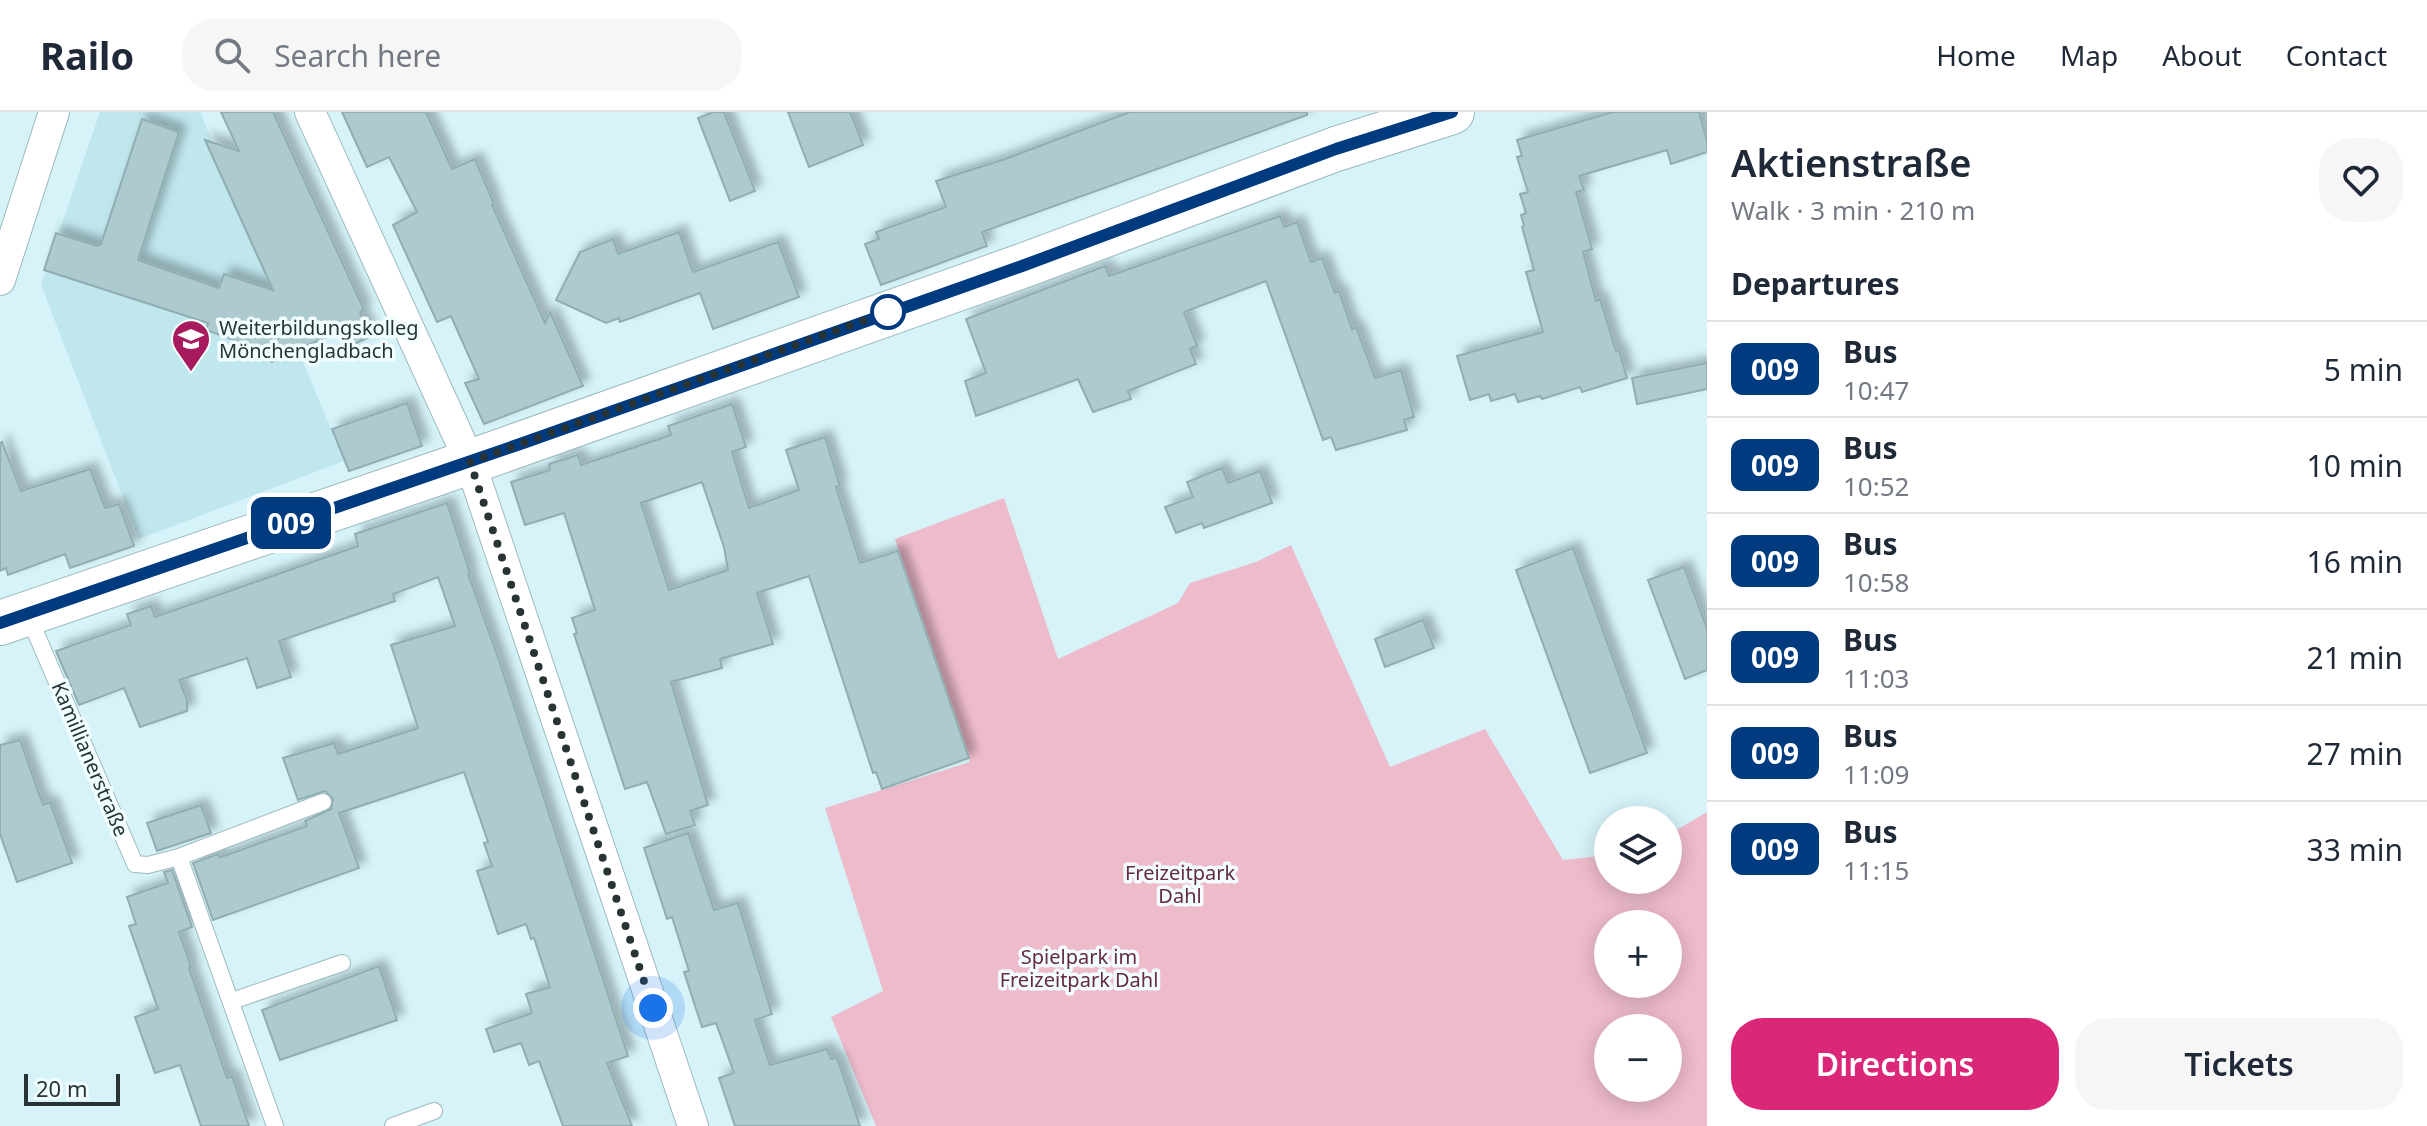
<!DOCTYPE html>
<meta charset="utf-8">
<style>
:root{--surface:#fff;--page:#f6f6f7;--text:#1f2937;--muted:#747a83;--line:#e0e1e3;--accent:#db2777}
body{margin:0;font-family:"Noto Sans",sans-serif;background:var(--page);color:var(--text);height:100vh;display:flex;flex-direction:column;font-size:30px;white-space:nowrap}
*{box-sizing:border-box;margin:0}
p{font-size:26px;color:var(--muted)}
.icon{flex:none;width:44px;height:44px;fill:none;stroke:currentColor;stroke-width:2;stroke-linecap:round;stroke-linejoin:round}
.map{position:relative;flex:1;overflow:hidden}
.sheet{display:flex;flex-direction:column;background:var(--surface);width:720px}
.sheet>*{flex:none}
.badge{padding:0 16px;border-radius:12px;font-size:28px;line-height:52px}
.buttons{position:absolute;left:1594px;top:694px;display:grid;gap:16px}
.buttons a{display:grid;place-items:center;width:88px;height:88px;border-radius:50%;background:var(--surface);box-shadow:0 4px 20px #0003;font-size:40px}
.scale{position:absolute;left:24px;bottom:20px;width:96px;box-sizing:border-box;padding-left:8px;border:4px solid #273335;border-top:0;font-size:22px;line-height:28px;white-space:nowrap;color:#273335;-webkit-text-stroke:6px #f1fdff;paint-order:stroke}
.you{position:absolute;width:40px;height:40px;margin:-20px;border:6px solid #fff;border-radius:50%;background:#1a73e8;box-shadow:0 0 0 12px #1a73e833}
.map>.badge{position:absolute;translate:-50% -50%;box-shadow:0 0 0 4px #fff}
h2{padding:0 24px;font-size:30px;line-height:72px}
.round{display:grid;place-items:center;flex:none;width:84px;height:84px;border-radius:32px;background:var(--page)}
.head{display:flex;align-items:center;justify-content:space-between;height:136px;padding:0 24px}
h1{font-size:38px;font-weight:600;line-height:60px}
.cta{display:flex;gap:16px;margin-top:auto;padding:16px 24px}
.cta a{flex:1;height:92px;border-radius:32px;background:var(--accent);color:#fff;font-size:32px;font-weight:600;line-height:92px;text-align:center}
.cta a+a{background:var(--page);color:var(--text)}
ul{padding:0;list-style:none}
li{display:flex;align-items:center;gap:24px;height:96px;padding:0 24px;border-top:2px solid var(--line)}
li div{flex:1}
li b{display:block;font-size:30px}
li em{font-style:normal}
li .badge{min-width:88px;font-weight:700;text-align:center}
header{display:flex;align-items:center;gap:48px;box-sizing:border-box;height:112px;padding:0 40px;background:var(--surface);border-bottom:2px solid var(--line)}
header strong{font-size:38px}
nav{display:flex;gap:44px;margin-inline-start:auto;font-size:28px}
.search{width:560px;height:72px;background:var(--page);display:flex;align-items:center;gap:20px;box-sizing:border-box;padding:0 28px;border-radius:32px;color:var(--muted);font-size:30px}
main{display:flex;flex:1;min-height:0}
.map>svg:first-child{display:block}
.built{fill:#c0e7ee}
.green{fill:#eebbcb;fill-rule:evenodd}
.building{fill:#adcacf;stroke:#90adb2;stroke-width:2;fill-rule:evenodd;filter:url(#shadow)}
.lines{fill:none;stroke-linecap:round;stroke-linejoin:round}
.lane-casing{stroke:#9db9bf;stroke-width:18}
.street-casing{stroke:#9db9bf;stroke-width:32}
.secondary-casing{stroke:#9db9bf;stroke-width:46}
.lane{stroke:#fff;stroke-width:16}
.street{stroke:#fff;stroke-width:30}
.secondary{stroke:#fff;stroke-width:44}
.line-casing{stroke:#fff;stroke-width:18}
.line{stroke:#003b80;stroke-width:12}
.walk{stroke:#273335;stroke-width:8;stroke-dasharray:0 14.4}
.stop-dot{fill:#fff;stroke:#003b80;stroke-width:4}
.labels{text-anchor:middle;stroke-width:7;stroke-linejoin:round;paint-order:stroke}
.poi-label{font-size:20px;fill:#273335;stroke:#f1fdff;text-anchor:start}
.street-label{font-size:20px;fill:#273335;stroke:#f1fdff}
.park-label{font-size:20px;fill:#662a41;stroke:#f1fdff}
</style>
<header>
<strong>Railo</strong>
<div class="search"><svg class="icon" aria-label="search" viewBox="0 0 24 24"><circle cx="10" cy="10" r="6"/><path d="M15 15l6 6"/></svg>Search here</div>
<nav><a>Home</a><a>Map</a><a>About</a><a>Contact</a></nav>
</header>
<main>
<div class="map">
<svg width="1707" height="1014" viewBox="0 0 1707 1014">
<defs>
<filter id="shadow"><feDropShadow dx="7" dy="-7" stdDeviation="4" flood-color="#0004"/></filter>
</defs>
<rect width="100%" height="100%" fill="#d5f3f9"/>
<path class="built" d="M 100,0 L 200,0 L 344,349 L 139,427 L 41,173 Z"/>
<path class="green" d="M 1004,386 L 1058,547 L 1178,491 L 1190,471 L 1256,450 L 1291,433 L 1390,655 L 1485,617 L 1563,748 L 1608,743 L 1608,768 L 1668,768 L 1668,723 L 1707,700 L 1707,1014 L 876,1014 L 831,905 L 883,879 L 825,696 L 970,650 L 895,427 ZM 1608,812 L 1668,812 L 1668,872 L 1608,872 ZM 1608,916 L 1668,916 L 1668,976 L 1608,976 Z"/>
<path class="building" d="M 221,0 L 273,0 L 364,198 L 360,200 L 371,224 L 349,235 L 341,218 L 272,250 L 267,240 L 206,218 L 208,211 L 44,158 L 56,121 L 97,134 L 101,132 L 142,7 L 179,20 L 138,148 L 219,176 L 224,162 L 273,178 L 205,28 L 239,39 Z
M 342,0 L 426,0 L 452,57 L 475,47 L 494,92 L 492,93 L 545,211 L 550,200 L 583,274 L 484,312 L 465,271 L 479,267 L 451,204 L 437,210 L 393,113 L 417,100 L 389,45 L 367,55 Z
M 714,0 L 724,0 L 755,79 L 730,89 L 698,6 Z
M 788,0 L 850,0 L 863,33 L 809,55 Z
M 1130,0 L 1307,0 L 1307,3 L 982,120 L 987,134 L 881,173 L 865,132 L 879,127 L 876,120 L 946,95 L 936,69 L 1005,47 Z
M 1613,0 L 1699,0 L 1707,29 L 1707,40 L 1671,52 L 1667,38 L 1579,64 L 1584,78 L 1576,80 L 1592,137 L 1583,140 L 1596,189 L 1600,187 L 1616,239 L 1619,238 L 1627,266 L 1582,280 L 1580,275 L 1542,287 L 1540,284 L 1518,290 L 1515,282 L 1491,289 L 1489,282 L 1470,288 L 1457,244 L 1543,220 L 1526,160 L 1534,158 L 1522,115 L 1524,114 L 1521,103 L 1526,101 L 1520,82 L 1528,80 L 1517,45 L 1522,44 L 1517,28 Z
M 1280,104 L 1284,115 L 1297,110 L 1311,150 L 1322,146 L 1335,181 L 1339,179 L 1352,217 L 1356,215 L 1375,266 L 1401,258 L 1414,305 L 1404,308 L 1407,318 L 1336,338 L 1331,325 L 1323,328 L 1266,169 L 1184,200 L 1197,234 L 1190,237 L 1196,252 L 1128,279 L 1131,287 L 1093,300 L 1078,267 L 976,304 L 965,269 L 986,261 L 966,207 L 1105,154 L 1109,164 Z
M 679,120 L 693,160 L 778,130 L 799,185 L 713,217 L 700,181 L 620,210 L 619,206 L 606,211 L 556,188 L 580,140 L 613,127 L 618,142 Z
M 1707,251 L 1707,277 L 1637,292 L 1632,266 Z
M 407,291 L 422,334 L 349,359 L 332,317 Z
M 732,292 L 746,335 L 732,340 L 749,396 L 799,378 L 786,338 L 825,325 L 840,374 L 836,375 L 860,451 L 898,439 L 969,646 L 882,677 L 876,660 L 873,661 L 809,464 L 757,481 L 773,532 L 720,547 L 722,556 L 671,570 L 708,693 L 690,699 L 695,713 L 666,722 L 647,670 L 625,677 L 574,522 L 577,521 L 572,506 L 595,498 L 564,401 L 525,413 L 511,370 L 550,358 L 549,352 L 578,343 L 581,353 L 671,323 L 668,314 ZM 702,370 L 724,435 L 728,458 L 669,478 L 641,391 Z
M 2,330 L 21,379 L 90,357 L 105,396 L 119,392 L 134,434 L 70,456 L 65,442 L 8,463 L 6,456 L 0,459 L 0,331 Z
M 1222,356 L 1228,371 L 1260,359 L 1272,391 L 1204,416 L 1202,411 L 1176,421 L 1165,395 L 1193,385 L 1187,370 Z
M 447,391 L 470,461 L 468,462 L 499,548 L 628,944 L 607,951 L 632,1014 L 563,1014 L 539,949 L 529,953 L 521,931 L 494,940 L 486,917 L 532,901 L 526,882 L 550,875 L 534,826 L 531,827 L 526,812 L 498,822 L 477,759 L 492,754 L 484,731 L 488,730 L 464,660 L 339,701 L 359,756 L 213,808 L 193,751 L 218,742 L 219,745 L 224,744 L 307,714 L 305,709 L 331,697 L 333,687 L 325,679 L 298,688 L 283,646 L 334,631 L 338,642 L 418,616 L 391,533 L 455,514 L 438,465 L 393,482 L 395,489 L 279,529 L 291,565 L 257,576 L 247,546 L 179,568 L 187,588 L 187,599 L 140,615 L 124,576 L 79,593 L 56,539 L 131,513 L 127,502 L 151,494 L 155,505 L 358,434 L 355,422 Z
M 1573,436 L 1647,641 L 1590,661 L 1516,458 Z
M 1684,455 L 1707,517 L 1707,558 L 1685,567 L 1648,468 Z
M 1423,508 L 1434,536 L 1385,555 L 1375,527 Z
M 20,628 L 43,693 L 50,690 L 72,751 L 17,770 L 0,722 L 0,633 Z
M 201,693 L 211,721 L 157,739 L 147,711 Z
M 688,721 L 714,798 L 738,791 L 772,902 L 755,908 L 770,953 L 827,937 L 831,947 L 837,946 L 860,1014 L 735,1014 L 719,966 L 734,961 L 716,911 L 702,915 L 684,860 L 689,859 L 672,805 L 667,807 L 644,736 Z
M 172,758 L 192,815 L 179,820 L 191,855 L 189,856 L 227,966 L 232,964 L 249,1014 L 201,1014 L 180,953 L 155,961 L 135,905 L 158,897 L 129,814 L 136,812 L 127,785 L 168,771 L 164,760 Z
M 379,854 L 397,908 L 280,948 L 262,898 Z"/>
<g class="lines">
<g class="lane-casing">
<path id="lane" d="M 28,503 L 135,752 L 148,753 L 179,745 L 323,690
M 179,745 L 275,1014
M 232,889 L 342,851
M 393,1014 L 434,999"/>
</g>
<g class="street-casing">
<path id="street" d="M 310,0 L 470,350 L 693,1014
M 0,168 L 54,0"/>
</g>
<g class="secondary-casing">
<path id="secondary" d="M 0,511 L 470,350 L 1022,154 L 1336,37 L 1452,0"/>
</g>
<use href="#lane" class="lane"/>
<use href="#street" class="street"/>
<use href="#secondary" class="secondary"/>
</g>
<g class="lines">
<g class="line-casing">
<path id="line" d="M 0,511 L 523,331 L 1022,154 L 1336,37 L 1452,0"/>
</g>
<use href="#line" class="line"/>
<path class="walk" d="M 653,896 L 470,350 L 888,200"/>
</g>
<defs>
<g id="university-pin" transform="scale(2)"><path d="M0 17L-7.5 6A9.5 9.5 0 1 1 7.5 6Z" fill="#a71a5d" stroke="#f1fdff"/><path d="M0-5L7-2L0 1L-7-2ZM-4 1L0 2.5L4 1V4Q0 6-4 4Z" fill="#fff"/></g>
</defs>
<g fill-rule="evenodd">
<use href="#university-pin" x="191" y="227"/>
</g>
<circle class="stop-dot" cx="888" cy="200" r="16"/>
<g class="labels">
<g class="poi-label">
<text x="219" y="223">Weiterbildungskolleg<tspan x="219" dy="23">Mönchengladbach</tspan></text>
</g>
<g class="street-label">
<text transform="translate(90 647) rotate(67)" y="7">Kamillianerstraße</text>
</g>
<g class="park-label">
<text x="1180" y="768">Freizeitpark<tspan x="1180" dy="23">Dahl</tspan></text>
<text x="1079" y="852">Spielpark im<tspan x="1079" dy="23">Freizeitpark Dahl</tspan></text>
</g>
</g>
</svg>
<div class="buttons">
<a><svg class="icon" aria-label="layers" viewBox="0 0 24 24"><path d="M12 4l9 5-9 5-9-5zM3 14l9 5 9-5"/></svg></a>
<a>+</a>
<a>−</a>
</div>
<div class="scale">20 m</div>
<div class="you" style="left:653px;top:896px"></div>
<b class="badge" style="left:291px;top:411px;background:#003b80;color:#fff">009</b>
</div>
<section class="sheet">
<div class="head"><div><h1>Aktienstraße</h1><p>Walk · 3 min · 210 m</p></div><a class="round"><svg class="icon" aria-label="heart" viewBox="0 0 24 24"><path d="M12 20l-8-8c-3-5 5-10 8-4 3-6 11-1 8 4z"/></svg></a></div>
<h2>Departures</h2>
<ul>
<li><span class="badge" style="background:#003b80;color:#fff">009</span><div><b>Bus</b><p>10:47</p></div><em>5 min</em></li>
<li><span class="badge" style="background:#003b80;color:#fff">009</span><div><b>Bus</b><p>10:52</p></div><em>10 min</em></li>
<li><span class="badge" style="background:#003b80;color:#fff">009</span><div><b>Bus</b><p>10:58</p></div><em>16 min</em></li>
<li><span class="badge" style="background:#003b80;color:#fff">009</span><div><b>Bus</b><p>11:03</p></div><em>21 min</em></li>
<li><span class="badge" style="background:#003b80;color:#fff">009</span><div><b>Bus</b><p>11:09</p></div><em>27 min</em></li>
<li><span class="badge" style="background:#003b80;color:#fff">009</span><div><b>Bus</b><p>11:15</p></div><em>33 min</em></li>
</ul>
<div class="cta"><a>Directions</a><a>Tickets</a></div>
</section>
</main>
